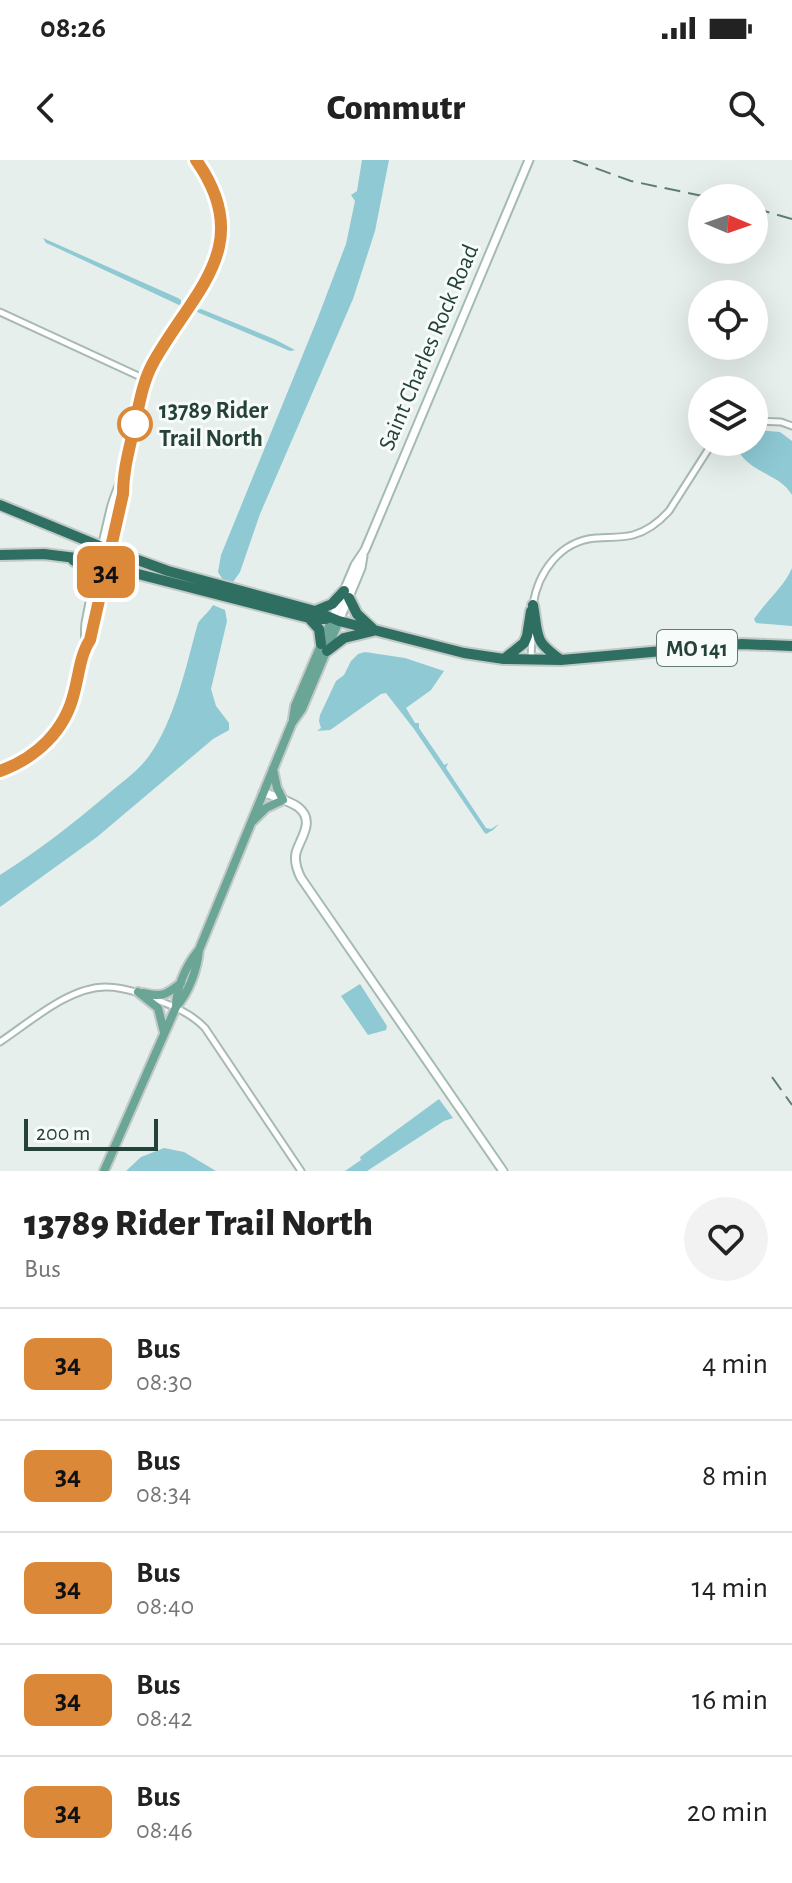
<!DOCTYPE html>
<style>
:root{--surface:#fff;--page:#f2f2f2;--text:#222;--muted:#767676;--line:#e0e0e0}
body{margin:0;font-family:"Alegreya Sans",sans-serif;background:var(--page);color:var(--text);height:100vh;display:flex;flex-direction:column;font-size:30px;white-space:nowrap}
*{box-sizing:border-box;margin:0}
p{font-size:26px;color:var(--muted)}
.icon{flex:none;width:44px;height:44px;fill:none;stroke:currentColor;stroke-width:2;stroke-linecap:round;stroke-linejoin:round}
.map{position:relative;height:1011px;overflow:hidden}
.sheet{display:flex;flex-direction:column;background:var(--surface);flex:1}
.sheet>*{flex:none}
.badge{padding:0 16px;border-radius:12px;font-size:28px;line-height:52px}
.needle{width:52px;rotate:92deg}
.fabs{position:absolute;left:688px;top:24px;display:grid;gap:16px}
.fabs a{display:grid;place-items:center;width:80px;height:80px;border-radius:50%;background:var(--surface);box-shadow:0 8px 32px #0002;font-size:40px}
.scale{position:absolute;left:24px;bottom:20px;width:134px;box-sizing:border-box;padding-left:8px;border:4px solid #24423a;border-top:0;font-size:22px;line-height:28px;white-space:nowrap;color:#24423a;-webkit-text-stroke:6px #f7fbf9;paint-order:stroke}
.map>.badge{position:absolute;translate:-50% -50%;box-shadow:0 0 0 4px #fff}
.round{display:grid;place-items:center;flex:none;width:84px;height:84px;border-radius:42px;background:var(--page)}
.overview{display:flex;align-items:center;justify-content:space-between;height:136px;padding:0 24px}
h1{font-size:38px;font-weight:800;line-height:60px}
ul{padding:0;list-style:none}
li{display:flex;align-items:center;gap:24px;height:112px;padding:0 24px;border-top:2px solid var(--line)}
li div{flex:1}
li b{display:block;font-size:30px}
li em{font-style:normal}
li .badge{min-width:88px;font-weight:700;text-align:center}
.status{display:flex;justify-content:space-between;align-items:center;height:56px;padding:0 40px;background:var(--surface);direction:ltr}
.status svg{height:22px;fill:currentColor}
header{display:flex;justify-content:space-between;align-items:center;height:104px;padding:0 24px;background:var(--surface);font-size:36px;font-weight:800}
.map>svg:first-child{display:block}
.water{fill:#8ec9d4}
.lines{fill:none;stroke-linecap:round;stroke-linejoin:round}
.street-casing{stroke:#a8b8b2;stroke-width:9}
.secondary-casing{stroke:#a4bbb3;stroke-width:11}
.primary-casing{stroke:#c2cac8;stroke-width:12}
.highway-casing{stroke:#c2cac8;stroke-width:14}
.street{stroke:#fff;stroke-width:5}
.secondary{stroke:#fff;stroke-width:7}
.primary{stroke:#6aa596;stroke-width:8}
.highway{stroke:#2f6f62;stroke-width:10}
.rail{stroke:#5f7d75;stroke-width:2;stroke-dasharray:16 8;stroke-linecap:butt}
.line-casing{stroke:#fff;stroke-width:18}
.line{stroke:#db8839;stroke-width:12}
.stop-dot{fill:#fff;stroke:#db8839;stroke-width:4}
.labels{text-anchor:middle;stroke-width:6;stroke-linejoin:round;paint-order:stroke}
.shield{fill:#f7fbf9;stroke:#637a73;stroke-width:2}
.shield-label{font-size:22px;font-weight:bold;fill:#24423a}
.street-label{font-size:24px;fill:#24423a;stroke:#f7fbf9}
.stop-label{font-size:24px;font-weight:bold;fill:#24423a;stroke:#f7fbf9;text-anchor:start}
</style>
<div class="status"><b>08:26</b><svg viewBox="0 0 49 12"><path d="M0 12V9h3v3zM5 12V6h3v6zM10 12V3h3v9zM15 12V0h3v12zM26 1h20v11H26zM47 4h2v5h-2z"/></svg></div>
<header><svg class="icon" aria-label="back" viewBox="0 0 24 24"><path d="M15 5l-7 7 7 7"/></svg>Commutr<svg class="icon" aria-label="search" viewBox="0 0 24 24"><circle cx="10" cy="10" r="6"/><path d="M15 15l6 6"/></svg></header>
<div class="map">
<svg width="792" height="1011" viewBox="0 0 792 1011">
<rect width="100%" height="100%" fill="#e6efeb"/>
<path class="water" d="M 362,0 L 389,0 L 375,71 L 353,139 L 260,354 L 240,412 L 233,422 L 223,420 L 218,412 L 221,395 L 317,160 L 346,84 L 355,41 L 351,35 L 357,31 Z
M 43,78 L 178,138 L 181,140 L 181,144 L 179,145 L 53,86 L 46,83 Z
M 201,149 L 274,179 L 295,190 L 290,191 L 197,152 L 197,150 Z
M 757,270 L 780,272 L 792,281 L 792,335 C 780,313 749,314 737,288 L 728,288 L 728,286 L 737,285 L 741,282 L 754,282 L 754,271 Z
M 792,408 L 792,466 L 756,463 L 754,459 C 766,441 784,427 792,408 Z
M 213,445 L 225,450 L 227,461 L 211,529 L 216,546 L 229,563 L 229,570 L 213,579 L 97,677 L 0,747 L 0,715 C 38,691 74,663 108,634 C 122,622 138,611 149,596 C 175,560 186,506 198,463 C 203,456 209,452 213,445 Z
M 365,492 L 405,498 L 444,511 L 431,530 L 406,548 L 415,563 L 419,563 L 419,568 L 443,603 L 444,605 L 448,603 L 446,608 L 486,668 L 491,669 L 499,664 L 493,670 L 486,674 L 484,672 L 414,569 L 386,533 L 381,534 L 333,568 L 330,570 L 317,571 L 321,568 L 319,561 L 320,555 L 336,521 L 344,515 L 351,501 L 358,494 Z
M 360,824 L 387,866 L 386,870 L 368,875 L 341,836 Z
M 439,939 L 453,958 L 444,961 L 367,1011 L 345,1011 L 361,1000 L 360,997 Z
M 164,988 L 184,992 L 216,1011 L 126,1011 L 141,997 Z"/>
<g class="lines">
<g class="street-casing">
<path id="street" d="M 0,152 L 145,219
M 754,261 L 781,262 L 792,266
M 533,445 C 538,412 560,381 596,378 C 609,377 621,378 633,375 C 648,371 659,362 669,351 L 713,282
M 531,501 L 532,471
M 152,838 C 171,845 191,853 205,868 L 301,1011
M 0,882 C 30,862 70,826 107,827 C 118,827 129,830 139,833"/>
</g>
<g class="secondary-casing">
<path id="secondary" d="M 332,459 L 355,405 L 365,390 L 529,0
M 339,461 L 361,408 L 363,396
M 86,486 L 90,480 L 123,334 L 123,319
M 0,611 C 57,591 77,544 85,488 C 86,479 85,471 86,463 C 93,425 102,387 111,349 C 114,337 119,327 123,315 C 134,284 134,250 145,219 C 151,204 161,191 170,177 C 211,114 246,72 196,0
M 263,632 C 274,637 288,640 298,647 C 316,661 300,678 296,693 C 294,702 297,710 301,718 L 503,1011"/>
</g>
<g class="primary-casing">
<path id="primary" d="M 293,559 L 295,546 L 332,459
M 253,661 L 266,648 L 283,640 L 277,628 L 273,609
M 138,832 L 158,848 L 164,872
M 143,833 C 162,837 165,836 181,823
M 176,847 C 176,828 186,806 198,791
M 104,1011 L 176,847 C 189,832 197,810 199,790 L 292,563 L 302,549 L 339,461"/>
</g>
<g class="highway-casing">
<path id="highway" d="M 0,345 L 102,387 L 168,411 L 315,451 L 339,461 L 464,493 L 504,499 L 561,500 L 742,484 L 792,486
M 0,395 L 44,394 L 76,398 L 313,459 L 326,459
M 73,400 L 86,409 L 94,424
M 100,434 C 108,421 115,416 130,414
M 349,438 L 357,454 L 373,469
M 533,445 C 539,478 533,480 561,500
M 315,451 L 332,444 L 344,431
M 308,457 L 319,469 L 321,484
M 327,491 L 344,478 L 373,471
M 504,499 L 524,483 L 527,476 L 531,451"/>
</g>
<use href="#street" class="street"/>
<use href="#secondary" class="secondary"/>
<use href="#primary" class="primary"/>
<use href="#highway" class="highway"/>
<path class="rail" d="M 573,0 L 631,21 L 712,38
M 754,48 L 792,59
M 772,917 L 792,945"/>
</g>
<g class="lines">
<g class="line-casing">
<path id="line" d="M 0,611 C 36,598 65,571 74,533 C 79,515 80,495 90,480 L 123,334 C 123,311 129,290 134,268 C 139,246 142,223 153,203 C 193,131 257,86 196,0"/>
</g>
<use href="#line" class="line"/>
</g>
<circle class="stop-dot" cx="135" cy="264" r="16"/>
<g class="labels">
<rect class="shield" x="657" y="470" width="80" height="36" rx="6"/>
<g class="shield-label">
<text x="697" y="496">MO 141</text>
</g>
<g class="street-label">
<text transform="translate(428 187) rotate(-67)" y="8">Saint Charles Rock Road</text>
</g>
<g class="stop-label">
<text x="159" y="258">13789 Rider<tspan x="159" dy="28">Trail North</tspan></text>
</g>
</g>
</svg>
<div class="fabs">
<a><svg class="needle" viewBox="-14 -14 28 28"><path d="M0-13l5 13h-10z" fill="#e53935"/><path d="M0 13l5-13h-10z" fill="#767676"/></svg></a>
<a><svg class="icon" aria-label="locate" viewBox="0 0 24 24"><circle cx="12" cy="12" r="6"/><path d="M12 2v4M12 18v4M2 12h4M18 12h4"/></svg></a>
<a><svg class="icon" aria-label="layers" viewBox="0 0 24 24"><path d="M12 4l9 5-9 5-9-5zM3 14l9 5 9-5"/></svg></a>
</div>
<div class="scale">200 m</div>
<b class="badge" style="left:106px;top:412px;background:#db8839;color:#111">34</b>
</div>
<section class="sheet">
<div class="overview"><div><h1>13789 Rider Trail North</h1><p>Bus</p></div><a class="round"><svg class="icon" aria-label="heart" viewBox="0 0 24 24"><path d="M12 20l-8-8c-3-5 5-10 8-4 3-6 11-1 8 4z"/></svg></a></div>
<ul>
<li><span class="badge" style="background:#db8839;color:#111">34</span><div><b>Bus</b><p>08:30</p></div><em>4 min</em></li>
<li><span class="badge" style="background:#db8839;color:#111">34</span><div><b>Bus</b><p>08:34</p></div><em>8 min</em></li>
<li><span class="badge" style="background:#db8839;color:#111">34</span><div><b>Bus</b><p>08:40</p></div><em>14 min</em></li>
<li><span class="badge" style="background:#db8839;color:#111">34</span><div><b>Bus</b><p>08:42</p></div><em>16 min</em></li>
<li><span class="badge" style="background:#db8839;color:#111">34</span><div><b>Bus</b><p>08:46</p></div><em>20 min</em></li>
</ul>
</section>
